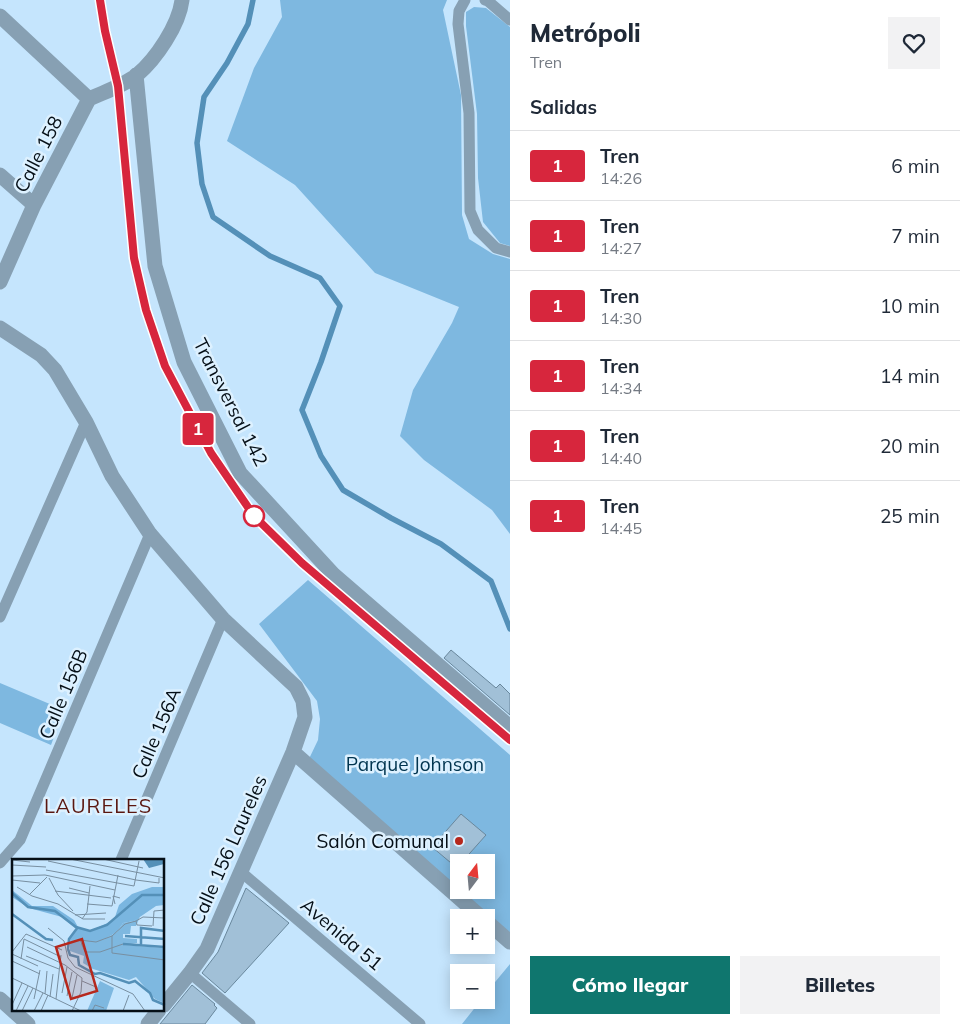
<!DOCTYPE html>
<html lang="es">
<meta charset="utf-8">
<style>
:root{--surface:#fff;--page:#f2f2f3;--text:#1f2937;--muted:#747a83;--line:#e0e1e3;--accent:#0f766e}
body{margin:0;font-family:Mulish,sans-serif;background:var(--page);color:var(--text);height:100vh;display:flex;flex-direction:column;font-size:19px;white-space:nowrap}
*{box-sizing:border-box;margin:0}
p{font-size:16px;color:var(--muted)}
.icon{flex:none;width:28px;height:28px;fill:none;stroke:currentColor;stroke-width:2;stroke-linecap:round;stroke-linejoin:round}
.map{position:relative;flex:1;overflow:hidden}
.drawer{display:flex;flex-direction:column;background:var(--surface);width:450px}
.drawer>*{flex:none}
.badge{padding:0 10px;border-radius:4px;font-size:18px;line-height:32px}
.needle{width:32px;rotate:16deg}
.buttons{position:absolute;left:450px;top:854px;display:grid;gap:10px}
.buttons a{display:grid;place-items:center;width:45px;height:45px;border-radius:0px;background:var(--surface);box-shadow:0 2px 12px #0003;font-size:25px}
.map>.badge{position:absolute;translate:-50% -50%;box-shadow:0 0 0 2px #fff}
h2{padding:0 20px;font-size:19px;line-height:45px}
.round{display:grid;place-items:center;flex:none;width:52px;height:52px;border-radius:0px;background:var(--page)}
.headline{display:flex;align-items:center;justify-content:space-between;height:85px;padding:0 20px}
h1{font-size:24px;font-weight:800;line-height:38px}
.primary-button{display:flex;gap:10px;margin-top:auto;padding:10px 20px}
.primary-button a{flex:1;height:58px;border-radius:0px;background:var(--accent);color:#fff;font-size:20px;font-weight:800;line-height:58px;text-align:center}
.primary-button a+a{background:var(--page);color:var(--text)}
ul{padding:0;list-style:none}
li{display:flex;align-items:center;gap:15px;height:70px;padding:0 20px;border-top:1px solid var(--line)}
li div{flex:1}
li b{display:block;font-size:19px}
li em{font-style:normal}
li .badge{min-width:55px;font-weight:700;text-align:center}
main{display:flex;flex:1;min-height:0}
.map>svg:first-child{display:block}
.green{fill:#7eb8e0;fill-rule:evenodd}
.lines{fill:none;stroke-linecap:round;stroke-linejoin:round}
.stream{stroke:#5490b8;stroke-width:5.5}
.building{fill:#a1c0d7;stroke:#69879c}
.lane{stroke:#87a0b3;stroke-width:11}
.street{stroke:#87a0b3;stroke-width:15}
.rail-casing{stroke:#667b8b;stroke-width:5.5}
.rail{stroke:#ddf1ff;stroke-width:4;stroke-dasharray:11;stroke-linecap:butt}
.line-casing{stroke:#fff;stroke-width:11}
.line{stroke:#d7263d;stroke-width:8}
.stop-dot{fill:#fff;stroke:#d7263d;stroke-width:2.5}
.poi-dot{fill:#b6281d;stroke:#ddf1ff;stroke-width:2}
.labels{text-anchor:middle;stroke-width:5;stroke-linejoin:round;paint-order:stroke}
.street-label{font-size:19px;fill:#050f17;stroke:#ddf1ff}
.park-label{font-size:19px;fill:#00344f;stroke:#ddf1ff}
.poi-label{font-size:19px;fill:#050f17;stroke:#ddf1ff;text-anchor:end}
.neighbourhood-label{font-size:20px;letter-spacing:1px;fill:#5a160f;stroke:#ddf1ff}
.inset-river{fill:none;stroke:#5490b8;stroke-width:2.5}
.inset-road{fill:none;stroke:#788fa1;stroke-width:1}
.view{fill:#b6281d;fill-opacity:0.15;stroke:#b6281d;stroke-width:2.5}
.inset-edge{fill:none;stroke:#050f17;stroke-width:2.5}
</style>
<main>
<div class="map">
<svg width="510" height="1024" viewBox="0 0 510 1024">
<rect width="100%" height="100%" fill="#c5e5fd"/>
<path class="green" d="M 280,0 L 447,0 L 443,10 L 461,95 L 462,215 L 469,239 L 493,254 L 510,259 L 510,534 L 492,510 L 424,460 L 400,436 L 413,390 L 452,323 L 459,307 L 375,273 L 295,185 L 227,141 L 254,68 L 282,17 Z
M 474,7 L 486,8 L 510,27 L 510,246 L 500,243 L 483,222 L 478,178 L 477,114 L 466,26 L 466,12 Z
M 308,580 L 510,755 L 510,938 L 307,763 L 318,740 L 320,719 L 317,701 L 259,624 ZM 459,862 L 486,862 L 486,890 L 459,890 Z
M 0,683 L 64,710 L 51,745 L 0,723 Z
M 510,964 L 510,1024 L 462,1024 L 481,1000 L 486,1000 L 486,993 Z"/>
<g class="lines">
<path class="stream" d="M 253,0 L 248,24 L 227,63 L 204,97 L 197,143 L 202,184 L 213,217 L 270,256 L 320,278 L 340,306 L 321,362 L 302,410 L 321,456 L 343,490 L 391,518 L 441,544 L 491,581 L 510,629"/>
</g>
<path class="building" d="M 451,650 L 496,688 L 500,684 L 510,694 L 510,715 L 444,658 Z
M 461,814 L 486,835 L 462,862 L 459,862 L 457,868 L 432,847 Z
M 246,888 L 289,923 L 225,993 L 202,973 L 218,952 Z
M 192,985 L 215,1004 L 214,1005 L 217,1008 L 205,1024 L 160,1024 Z"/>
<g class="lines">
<path class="lane" d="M 465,0 L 459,11 L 458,24 L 469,113 L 470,211 L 478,230 L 496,248 L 510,252
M 485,0 L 488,1 L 510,20
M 0,617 L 86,422
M 121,860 L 223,619
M 0,863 L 20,840 L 150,534
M 240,871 L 420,1024
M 190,973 L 250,1024"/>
<path class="street" d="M 0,16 L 89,99
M 136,75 L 155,266 L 184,362 L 240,473 L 334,575 L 510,727
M 89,99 C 104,92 123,86 137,75 C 156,59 179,25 182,0
M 0,175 L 34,205
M 0,282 L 34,205 L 89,99
M 0,328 L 41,355 L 55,370 L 86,422 L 112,476 L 150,534 L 223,619 L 296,687 L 303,701 L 305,717 L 293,752 L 207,949 L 190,973 L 164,1005
M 293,752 L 482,918
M 486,921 L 510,942
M 0,999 L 28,1024
M 148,1024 L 159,1010"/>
<g class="rail-casing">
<path id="rail" d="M 100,0 L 105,31 L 117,86 L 135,258 L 146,310 L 165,366 L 211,453 L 254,516 L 302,563 L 510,740"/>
</g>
<use href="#rail" class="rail"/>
</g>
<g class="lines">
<g class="line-casing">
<path id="line" d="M 100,0 L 105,31 L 118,86 L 134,258 L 146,310 L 165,366 L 211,453 L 254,516 L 302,563 L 510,740"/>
</g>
<use href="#line" class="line"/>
</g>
<circle class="stop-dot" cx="254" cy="516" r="10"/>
<circle class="poi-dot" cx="459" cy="841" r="5"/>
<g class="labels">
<g class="street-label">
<text transform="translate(38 154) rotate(-63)" y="7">Calle 158</text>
<text transform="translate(231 402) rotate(63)" y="7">Transversal 142</text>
<text transform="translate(63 694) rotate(-67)" y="7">Calle 156B</text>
<text transform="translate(156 733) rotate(-67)" y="7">Calle 156A</text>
<text transform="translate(228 850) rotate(-66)" y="7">Calle 156 Laureles</text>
<text transform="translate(342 934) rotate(40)" y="7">Avenida 51</text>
</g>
<g class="park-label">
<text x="415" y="771">Parque Johnson</text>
</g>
<g class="poi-label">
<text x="449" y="848">Salón Comunal</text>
</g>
<g class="neighbourhood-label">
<text x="98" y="813">LAURELES</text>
</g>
</g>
<g transform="translate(12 859)">
<rect width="152" height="152" fill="#c5e5fd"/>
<path d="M 129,55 L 124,67 L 119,67 L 118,75 L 111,75 L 111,79 L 125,80 L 125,84 L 111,86 L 152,89 L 152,144 L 143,140 L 124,118 L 117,121 L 81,110 L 71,104 L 72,97 L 58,92 L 58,82 L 63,79 L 67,79 L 69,85 L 69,81 L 91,81 L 105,73 L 111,64 L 122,62 ZM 88,122 L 102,129 L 94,152 L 75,152 Z" fill="#7eb8e0"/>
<path d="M 140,28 L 151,28 L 152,46 L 144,47 L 122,62 L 111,64 L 105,73 L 91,81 L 74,82 L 65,79 L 58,82 L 56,80 L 64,70 L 50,58 L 17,49 L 0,38 L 0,31 L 20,47 L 41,47 L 62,61 L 66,68 L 78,72 L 102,61 L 107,46 L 120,35 Z" fill="#7ab6e0"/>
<path d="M 131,0 L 152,0 L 152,5 L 137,9 Z" fill="#5490b8"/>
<path class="inset-river" d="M 0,34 L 16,48 L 43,52 L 64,68 L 78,72 L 95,66 L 130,36 L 153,36M 0,55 L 34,80 L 41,81M 66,68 L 57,80 L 56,90 L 58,96 L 66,98 L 67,106 L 83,115 L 88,114 L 117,124 L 123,122 L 138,134 L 141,141 L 153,146M 113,77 L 153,80M 111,85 L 153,88M 129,86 L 129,69 L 153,72"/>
<path class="inset-road" d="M 58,0 L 153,19M 91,0 L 131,9M 0,1 L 18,3M 36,2 L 124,21 L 147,24 L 147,19M 0,6 L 34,8M 34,11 L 122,27 L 127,2M 0,17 L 33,16 L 103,31M 37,19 L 46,36 L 61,52M 0,21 L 28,24M 5,28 L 20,37 L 46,45 L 71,60 L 93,60M 57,29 L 77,34M 43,32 L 99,39M 18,35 L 35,18M 75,45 L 100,47 L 106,16M 103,45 L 101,37 L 108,39M 63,56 L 94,54M 70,60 L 75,53 L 78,27M 124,62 L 113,65 L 100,77 L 100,94 L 153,101M 140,67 L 125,66 L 124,62 L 131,58 L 153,59M 141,67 L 142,52 L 153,51M 36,69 L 52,82 L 56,99 L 63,108 L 121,135 L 133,152M 100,77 L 84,83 L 68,81 L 73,93 L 88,93 L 111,85M 15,88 L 53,106 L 70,119 L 69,133 L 60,152M 0,93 L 14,75 L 50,91M 0,95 L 26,107M 14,97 L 47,110M 9,100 L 12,80 L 49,98M 0,102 L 28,115M 0,119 L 69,152M 70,122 L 84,128M 50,134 L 55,108M 33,135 L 35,112M 55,137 L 60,113M 38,138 L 41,115M 60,139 L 65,116M 22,140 L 28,111M 44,140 L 49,96M 0,146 L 10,124M 4,152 L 16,127M 10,152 L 21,129M 22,152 L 31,134M 29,152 L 36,136M 80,152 L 83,146 L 92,149M 111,152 L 117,136"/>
<path class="view" d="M 70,80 L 85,132 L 59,140 L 44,88 Z"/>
<rect width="152" height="152" class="inset-edge"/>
</g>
</svg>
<div class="buttons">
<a><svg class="needle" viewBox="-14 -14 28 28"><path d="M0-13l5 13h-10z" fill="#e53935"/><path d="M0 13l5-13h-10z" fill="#747a83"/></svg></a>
<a>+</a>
<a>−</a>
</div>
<b class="badge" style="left:198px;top:429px;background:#d7263d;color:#fff">1</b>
</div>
<section class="drawer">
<div class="headline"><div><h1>Metrópoli</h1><p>Tren</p></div><a class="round"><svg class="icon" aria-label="heart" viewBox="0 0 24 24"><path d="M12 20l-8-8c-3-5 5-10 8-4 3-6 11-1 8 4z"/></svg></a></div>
<h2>Salidas</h2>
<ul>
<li><span class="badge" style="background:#d7263d;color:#fff">1</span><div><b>Tren</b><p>14:26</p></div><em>6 min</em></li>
<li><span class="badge" style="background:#d7263d;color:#fff">1</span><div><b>Tren</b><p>14:27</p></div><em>7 min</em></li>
<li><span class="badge" style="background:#d7263d;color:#fff">1</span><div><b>Tren</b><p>14:30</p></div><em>10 min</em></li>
<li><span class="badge" style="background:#d7263d;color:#fff">1</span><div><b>Tren</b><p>14:34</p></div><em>14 min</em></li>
<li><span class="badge" style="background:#d7263d;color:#fff">1</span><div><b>Tren</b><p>14:40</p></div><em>20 min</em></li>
<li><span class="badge" style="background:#d7263d;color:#fff">1</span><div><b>Tren</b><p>14:45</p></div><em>25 min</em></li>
</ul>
<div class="primary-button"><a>Cómo llegar</a><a>Billetes</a></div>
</section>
</main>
